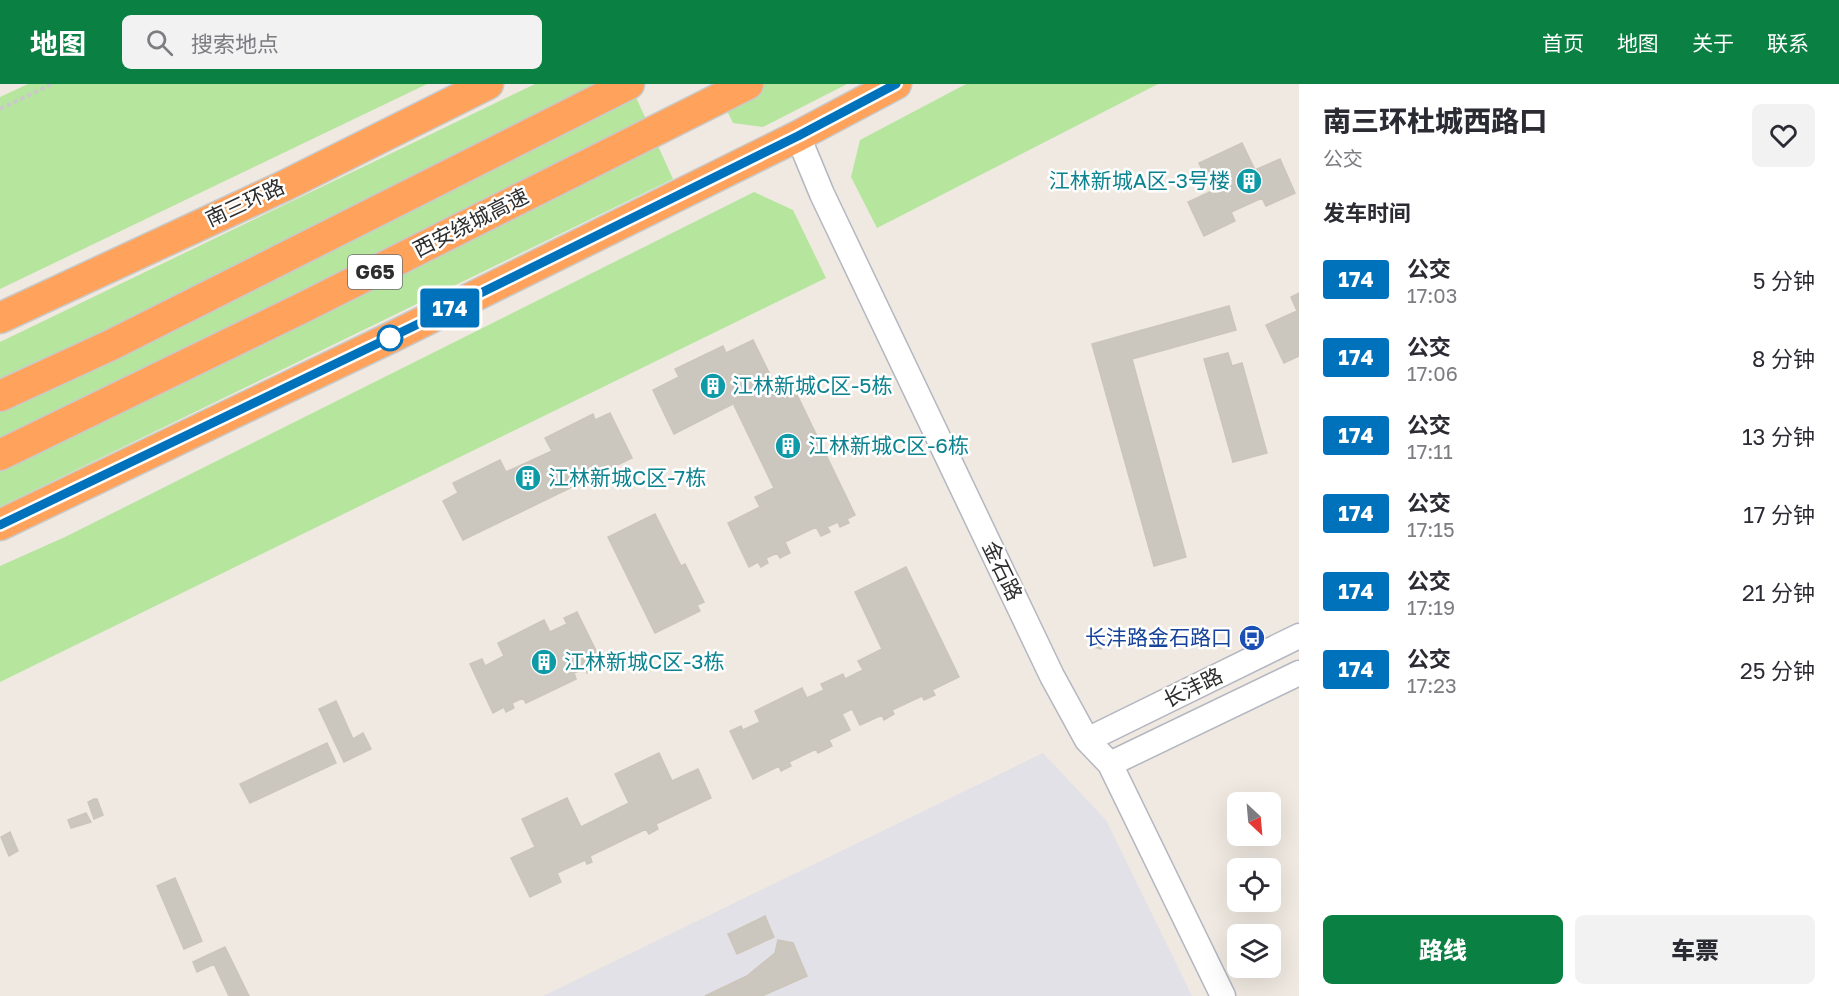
<!DOCTYPE html>
<html lang="zh">
<meta charset="utf-8">
<style>
:root{--surface:#fff;--page:#f2f2f3;--text:#2b2b33;--muted:#7c7c81;--accent:#0b8043}
body{margin:0;font-family:"Golos Text","Noto Sans SC",sans-serif;background:var(--page);color:var(--text);height:100vh;display:flex;flex-direction:column;font-size:22px;white-space:nowrap}
*{box-sizing:border-box;margin:0}
p{font-size:20px;color:var(--muted)}
.icon{flex:none;width:33px;height:33px;fill:none;stroke:currentColor;stroke-width:2;stroke-linecap:round;stroke-linejoin:round}
.map{position:relative;flex:1;overflow:hidden}
.panel{display:flex;flex-direction:column;background:var(--surface);width:540px}
.panel>*{flex:none}
.badge{padding:0 12px;border-radius:4px;font-size:21px;line-height:39px}
.needle{width:39px;rotate:154deg}
.buttons{position:absolute;left:1227px;top:708px;display:grid;gap:12px}
.buttons a{display:grid;place-items:center;width:54px;height:54px;border-radius:9px;background:var(--surface);box-shadow:0 6px 24px #0002;font-size:30px}
.map>.badge{position:absolute;translate:-50% -50%;box-shadow:0 0 0 3px #fff}
h2{padding:0 24px;font-size:22px;line-height:54px}
.round{display:grid;place-items:center;flex:none;width:63px;height:63px;border-radius:9px;background:var(--page)}
.summary{display:flex;align-items:center;justify-content:space-between;height:102px;padding:0 24px}
h1{font-size:28px;font-weight:800;line-height:45px}
.button{display:flex;gap:12px;margin-top:auto;padding:12px 24px}
.button a{flex:1;height:69px;border-radius:9px;background:var(--accent);color:#fff;font-size:24px;font-weight:800;line-height:69px;text-align:center}
.button a+a{background:var(--page);color:var(--text)}
ul{padding:0;list-style:none}
li{display:flex;align-items:center;gap:18px;height:78px;padding:0 24px}
li div{flex:1}
li b{display:block;font-size:22px}
li em{font-style:normal}
li .badge{min-width:66px;font-weight:700;text-align:center}
header{display:flex;align-items:center;gap:36px;box-sizing:border-box;height:84px;padding:0 30px;background:var(--accent);color:#fff}
header strong{font-size:28px}
nav{display:flex;gap:33px;margin-inline-start:auto;font-size:21px}
.search{width:420px;height:54px;background:var(--page);display:flex;align-items:center;gap:15px;box-sizing:border-box;padding:0 21px;border-radius:9px;color:var(--muted);font-size:22px}
main{display:flex;flex:1;min-height:0}
.map>svg:first-child{display:block}
.industrial{fill:#e3e1e8}
.green{fill:#b6e59e}
.building{fill:#cbc7bf;stroke:#cbc5ba;stroke-width:1.5}
.lines{fill:none;stroke-linecap:round;stroke-linejoin:round}
.secondary-casing{stroke:#b4b7c1;stroke-width:27}
.highway-casing{stroke:#c9c9c9;stroke-width:33}
.path{stroke:#c9c9c9;stroke-width:4;stroke-dasharray:4.5 3;stroke-linecap:butt}
.secondary{stroke:#fff;stroke-width:24}
.highway{stroke:#ffa35c;stroke-width:30}
.line-casing{stroke:#fff;stroke-width:14}
.line{stroke:#0072bc;stroke-width:9}
.stop-dot{fill:#fff;stroke:#0072bc;stroke-width:3}
.labels{text-anchor:middle;stroke-width:5;stroke-linejoin:round;paint-order:stroke}
.shield{fill:#fff;stroke:#6d6d6d;stroke-width:1.5}
.shield-label{font-size:20px;font-weight:bold;fill:#2e2e2e}
.culture-label{font-size:21px;fill:#0d838f;stroke:#fff;text-anchor:start}
.street-label{font-size:21px;fill:#2e2e2e;stroke:#fff}
.transit-label{font-size:21px;fill:#164399;stroke:#fff;text-anchor:end}
</style>
<header>
<strong>地图</strong>
<div class="search"><svg class="icon" aria-label="search" viewBox="0 0 24 24"><circle cx="10" cy="10" r="6"/><path d="M15 15l6 6"/></svg>搜索地点</div>
<nav><a>首页</a><a>地图</a><a>关于</a><a>联系</a></nav>
</header>
<main>
<div class="map">
<svg width="1299" height="912" viewBox="0 0 1299 912">
<rect width="100%" height="100%" fill="#efe9e1"/>
<path class="industrial" d="M 1043,669 L 1106,736 L 1192,912 L 543,912 Z"/>
<path class="green" d="M 28,0 L 427,0 L 0,205 L 0,13 Z
M 535,0 L 630,0 L 673,95 L 0,423 L 0,258 Z
M 714,0 L 847,0 L 763,43 L 733,39 Z
M 966,0 L 1158,0 L 877,144 L 851,93 L 860,56 Z
M 754,108 L 793,126 L 826,194 L 0,598 L 0,482 L 65,453 Z"/>
<path class="building" d="M 1242,59 L 1255,86 L 1280,75 L 1295,109 L 1266,122 L 1262,114 L 1231,128 L 1235,137 L 1204,152 L 1188,118 L 1212,107 L 1199,79 Z
M 1299,209 L 1299,272 L 1284,279 L 1266,241 L 1297,227 L 1291,213 Z
M 1229,222 L 1236,246 L 1132,275 L 1186,473 L 1154,482 L 1092,260 Z
M 753,256 L 774,299 L 674,350 L 653,306 L 679,293 L 675,285 L 723,262 L 726,269 Z
M 1228,269 L 1232,282 L 1242,279 L 1267,369 L 1233,378 L 1204,275 Z
M 788,292 L 855,431 L 847,435 L 849,439 L 840,443 L 838,438 L 827,443 L 830,448 L 821,452 L 816,443 L 785,458 L 790,469 L 780,474 L 777,469 L 766,474 L 768,479 L 761,483 L 758,478 L 749,483 L 728,439 L 760,423 L 755,413 L 774,404 L 733,319 Z
M 610,329 L 632,374 L 463,456 L 443,417 L 458,409 L 453,399 L 500,376 L 506,388 L 552,367 L 545,354 L 593,330 L 595,336 Z
M 655,430 L 681,482 L 685,480 L 704,518 L 697,521 L 700,527 L 655,549 L 608,453 Z
M 906,483 L 959,593 L 932,606 L 935,611 L 924,616 L 922,612 L 892,626 L 894,630 L 884,636 L 882,631 L 860,641 L 852,625 L 842,630 L 850,646 L 829,656 L 832,662 L 818,669 L 816,665 L 789,678 L 791,682 L 781,687 L 779,682 L 753,695 L 730,647 L 741,642 L 743,646 L 760,638 L 755,627 L 802,604 L 807,614 L 824,606 L 821,600 L 843,590 L 845,595 L 863,586 L 858,577 L 882,565 L 855,508 Z
M 577,528 L 601,577 L 592,581 L 594,586 L 587,589 L 585,584 L 574,589 L 576,595 L 526,619 L 523,614 L 512,619 L 514,624 L 506,628 L 504,623 L 493,629 L 470,580 L 482,575 L 485,582 L 504,572 L 498,559 L 544,536 L 550,548 L 567,540 L 564,534 Z
M 1094,552 L 1104,554 L 1101,565 L 1091,562 Z
M 336,617 L 353,655 L 363,649 L 371,665 L 344,678 L 319,625 Z
M 327,659 L 336,679 L 250,719 L 240,700 Z
M 659,669 L 672,697 L 698,685 L 711,714 L 656,740 L 658,745 L 649,750 L 646,745 L 590,772 L 592,778 L 587,780 L 585,776 L 557,789 L 561,798 L 530,813 L 511,774 L 535,763 L 522,735 L 567,714 L 581,743 L 629,719 L 615,690 Z
M 94,715 L 97,715 L 103,731 L 94,735 L 88,718 Z
M 86,729 L 91,738 L 71,744 L 68,736 Z
M 10,748 L 18,767 L 9,772 L 1,753 Z
M 175,794 L 202,857 L 184,865 L 157,802 Z
M 765,832 L 774,853 L 737,870 L 728,850 Z
M 778,856 L 793,859 L 807,892 L 762,912 L 705,912 L 747,892 L 775,869 Z
M 225,863 L 249,912 L 229,912 L 214,880 L 197,888 L 193,878 Z"/>
<g class="lines">
<g class="secondary-casing">
<path id="secondary" d="M 798,52 L 822,110 L 1052,592 L 1087,656 L 1110,680 L 1223,912
M 1087,656 L 1299,552
M 1110,680 L 1299,589"/>
</g>
<g class="highway-casing">
<path id="highway" d="M 0,234 L 284,102 L 488,0
M 0,312 L 111,261 L 629,0
M 0,371 L 304,223 L 748,0
M 0,441 L 392,253 L 798,52 L 896,0"/>
</g>
<path class="path" d="M 0,25 L 52,0"/>
<use href="#secondary" class="secondary"/>
<use href="#highway" class="highway"/>
</g>
<g class="lines">
<g class="line-casing">
<path id="line" d="M 0,441 L 412,243 L 798,52 L 896,0"/>
</g>
<use href="#line" class="line"/>
</g>
<defs>
<g id="building-disc" transform="scale(1.35)"><circle r="9.5" fill="#0f9aa8" stroke="#fff"/><path d="M-4-6H4V6H1V3H-1V6H-4ZM-2.5-4.3h1.7v1.8h-1.7ZM.8-4.3h1.7v1.8H.8ZM-2.5-1h1.7V.8h-1.7ZM.8-1h1.7V.8H.8Z" fill="#fff"/></g>
<g id="bus-disc" transform="scale(1.35)"><circle r="9.5" fill="#1a4fb4" stroke="#fff"/><path d="M-5-6H5V4H4V6H2V4H-2V6H-4V4H-5ZM-3.5-4V0h7V-4ZM-3.5 1.2v1.5H-2V1.2ZM2 1.2v1.5H3.5V1.2Z" fill="#fff"/></g>
</defs>
<g fill-rule="evenodd">
<use href="#building-disc" x="1249" y="97"/>
<use href="#building-disc" x="713" y="302"/>
<use href="#building-disc" x="788" y="362"/>
<use href="#building-disc" x="528" y="394"/>
<use href="#bus-disc" x="1252" y="554"/>
<use href="#building-disc" x="544" y="578"/>
</g>
<circle class="stop-dot" cx="390" cy="254" r="12"/>
<g class="labels">
<rect class="shield" x="348" y="171" width="54" height="34" rx="4.5"/>
<g class="shield-label">
<text x="375" y="195">G65</text>
</g>
<g class="culture-label">
<text x="1230" y="104" text-anchor="end">江林新城A区-3号楼</text>
<text x="732" y="309">江林新城C区-5栋</text>
<text x="808" y="369">江林新城C区-6栋</text>
<text x="548" y="401">江林新城C区-7栋</text>
<text x="564" y="585">江林新城C区-3栋</text>
</g>
<g class="street-label">
<text transform="translate(245 119) rotate(-25)" y="7">南三环路</text>
<text transform="translate(471 139) rotate(-27)" y="7">西安绕城高速</text>
<text transform="translate(1002 487) rotate(64)" y="7">金石路</text>
<text transform="translate(1193 604) rotate(-26)" y="7">长沣路</text>
</g>
<g class="transit-label">
<text x="1232" y="561">长沣路金石路口</text>
</g>
</g>
</svg>
<div class="buttons">
<a><svg class="needle" viewBox="-14 -14 28 28"><path d="M0-13l5 13h-10z" fill="#e53935"/><path d="M0 13l5-13h-10z" fill="#7c7c81"/></svg></a>
<a><svg class="icon" aria-label="locate" viewBox="0 0 24 24"><circle cx="12" cy="12" r="6"/><path d="M12 2v4M12 18v4M2 12h4M18 12h4"/></svg></a>
<a><svg class="icon" aria-label="layers" viewBox="0 0 24 24"><path d="M12 4l9 5-9 5-9-5zM3 14l9 5 9-5"/></svg></a>
</div>
<b class="badge" style="left:450px;top:224px;background:#0072bc;color:#fff">174</b>
</div>
<section class="panel">
<div class="summary"><div><h1>南三环杜城西路口</h1><p>公交</p></div><a class="round"><svg class="icon" aria-label="heart" viewBox="0 0 24 24"><path d="M12 20l-8-8c-3-5 5-10 8-4 3-6 11-1 8 4z"/></svg></a></div>
<h2>发车时间</h2>
<ul>
<li><span class="badge" style="background:#0072bc;color:#fff">174</span><div><b>公交</b><p>17:03</p></div><em>5 分钟</em></li>
<li><span class="badge" style="background:#0072bc;color:#fff">174</span><div><b>公交</b><p>17:06</p></div><em>8 分钟</em></li>
<li><span class="badge" style="background:#0072bc;color:#fff">174</span><div><b>公交</b><p>17:11</p></div><em>13 分钟</em></li>
<li><span class="badge" style="background:#0072bc;color:#fff">174</span><div><b>公交</b><p>17:15</p></div><em>17 分钟</em></li>
<li><span class="badge" style="background:#0072bc;color:#fff">174</span><div><b>公交</b><p>17:19</p></div><em>21 分钟</em></li>
<li><span class="badge" style="background:#0072bc;color:#fff">174</span><div><b>公交</b><p>17:23</p></div><em>25 分钟</em></li>
</ul>
<div class="button"><a>路线</a><a>车票</a></div>
</section>
</main>
